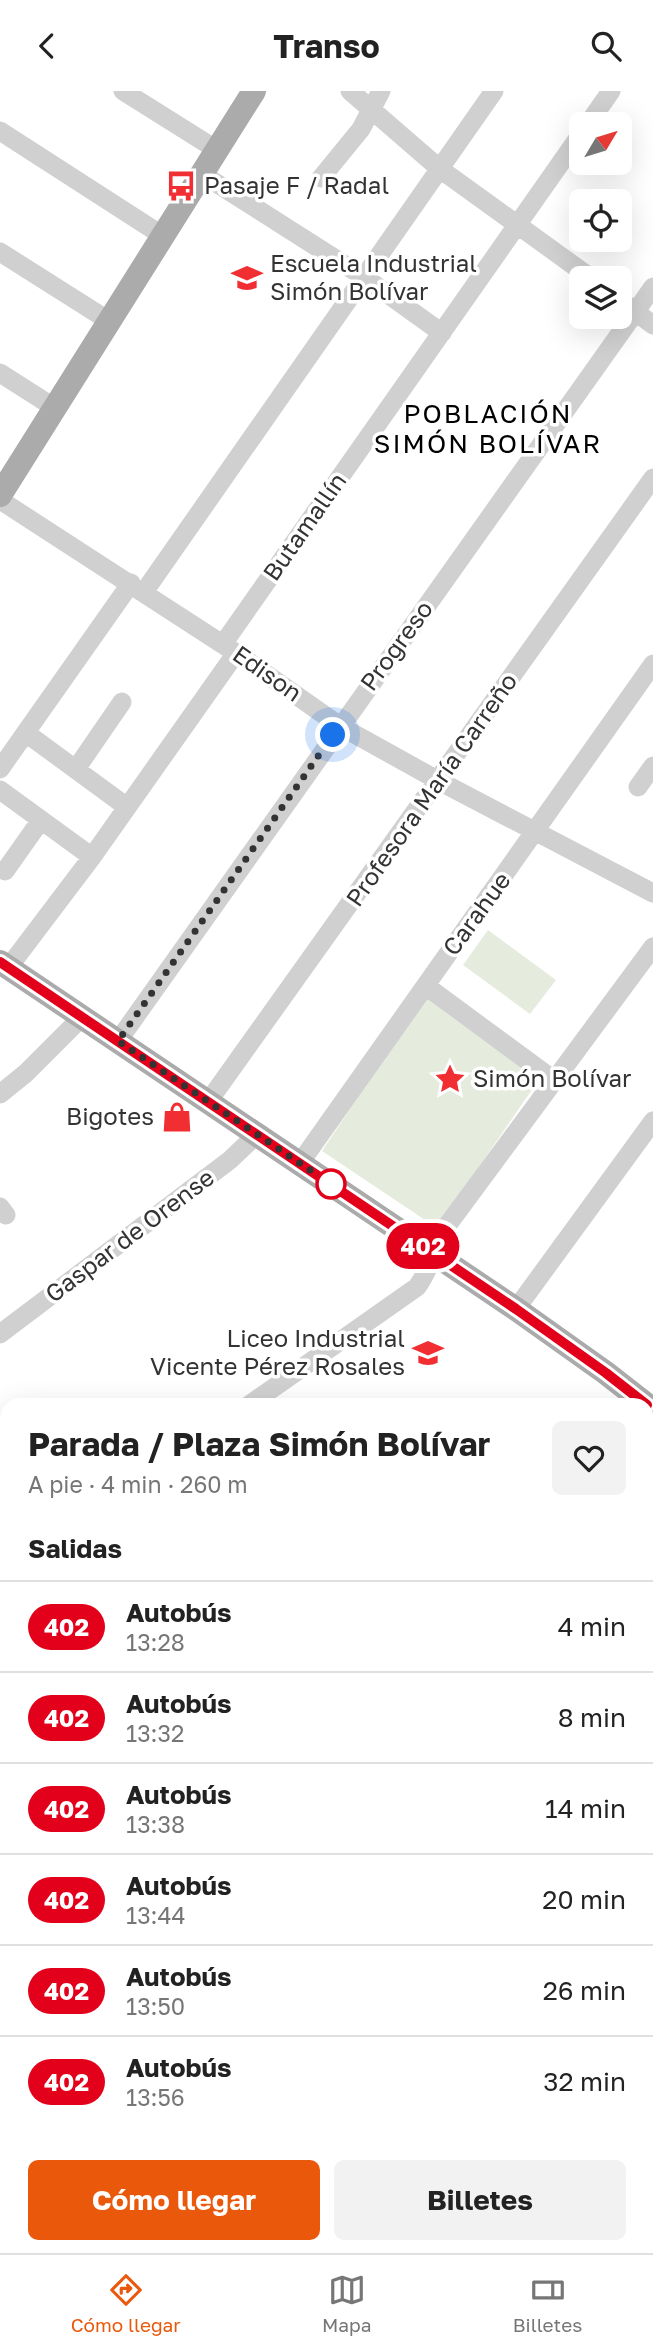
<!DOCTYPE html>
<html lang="es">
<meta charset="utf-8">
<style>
:root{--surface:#fff;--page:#f2f2f2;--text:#222;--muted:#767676;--line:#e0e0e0;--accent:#ea580c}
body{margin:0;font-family:"Golos Text",sans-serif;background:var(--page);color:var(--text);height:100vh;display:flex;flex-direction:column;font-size:26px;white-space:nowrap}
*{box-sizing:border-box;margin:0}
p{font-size:23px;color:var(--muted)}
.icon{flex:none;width:38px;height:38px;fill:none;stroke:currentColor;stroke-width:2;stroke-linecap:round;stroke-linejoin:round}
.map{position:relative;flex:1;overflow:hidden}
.drawer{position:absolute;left:0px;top:1307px;width:654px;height:856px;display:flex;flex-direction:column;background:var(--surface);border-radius:21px 21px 0 0;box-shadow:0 7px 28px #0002}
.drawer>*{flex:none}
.badge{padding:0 14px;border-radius:23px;font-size:24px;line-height:46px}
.needle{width:46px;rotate:52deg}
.tools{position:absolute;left:569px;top:21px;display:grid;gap:14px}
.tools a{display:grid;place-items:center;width:63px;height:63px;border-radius:10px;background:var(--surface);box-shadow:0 7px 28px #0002;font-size:35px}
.you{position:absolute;width:35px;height:35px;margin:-18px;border:5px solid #fff;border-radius:50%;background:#1a73e8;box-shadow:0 0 0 10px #1a73e833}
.map>.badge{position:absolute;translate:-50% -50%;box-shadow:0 0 0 4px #fff}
h2{padding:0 28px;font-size:26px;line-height:63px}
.round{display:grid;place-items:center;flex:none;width:74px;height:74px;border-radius:10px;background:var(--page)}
.summary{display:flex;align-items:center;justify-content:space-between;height:119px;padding:0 28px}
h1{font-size:33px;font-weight:700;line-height:52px}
.primary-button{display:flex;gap:14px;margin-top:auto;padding:14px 28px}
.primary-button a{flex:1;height:80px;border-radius:10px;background:var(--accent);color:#fff;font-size:28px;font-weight:700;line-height:80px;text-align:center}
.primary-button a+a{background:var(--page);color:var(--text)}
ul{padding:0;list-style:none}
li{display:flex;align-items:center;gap:21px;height:91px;padding:0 28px;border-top:2px solid var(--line)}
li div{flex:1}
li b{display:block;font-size:26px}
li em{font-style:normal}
li .badge{min-width:77px;font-weight:700;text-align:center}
header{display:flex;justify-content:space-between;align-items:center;height:91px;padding:0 28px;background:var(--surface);font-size:32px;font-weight:700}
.tab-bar{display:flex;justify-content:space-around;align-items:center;height:98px;border-top:2px solid var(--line);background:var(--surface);font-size:19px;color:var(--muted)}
.tab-bar a{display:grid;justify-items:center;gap:4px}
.tab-bar .selected{color:var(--accent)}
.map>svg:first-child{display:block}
.green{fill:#e5ecde}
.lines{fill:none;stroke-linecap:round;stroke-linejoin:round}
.minor{stroke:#d0d0d0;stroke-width:19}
.major{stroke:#ababab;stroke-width:24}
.line-casing{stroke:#fff;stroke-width:16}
.line{stroke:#e2001a;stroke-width:10}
.walk{stroke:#333;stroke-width:7;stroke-dasharray:0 12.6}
.stop-dot{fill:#fff;stroke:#e2001a;stroke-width:3.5}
.labels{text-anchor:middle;stroke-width:7;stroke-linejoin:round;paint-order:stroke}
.poi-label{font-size:24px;fill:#333;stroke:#fff;text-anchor:start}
.street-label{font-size:24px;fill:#333;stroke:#fff}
.neighbourhood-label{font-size:26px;letter-spacing:2px;fill:#000;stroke:#fff}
</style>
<header><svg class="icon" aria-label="back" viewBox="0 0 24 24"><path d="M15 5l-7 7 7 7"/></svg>Transo<svg class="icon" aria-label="search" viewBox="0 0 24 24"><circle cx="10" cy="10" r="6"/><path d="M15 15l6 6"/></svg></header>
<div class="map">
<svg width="653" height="2162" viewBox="0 0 653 2162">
<rect width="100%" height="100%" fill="#fff"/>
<path class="green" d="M 488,839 L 556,889 L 530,923 L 463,874 Z
M 425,905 L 540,987 L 437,1137 L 322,1060 Z
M 7,1610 L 7,1705 L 0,1710 L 0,1614 Z"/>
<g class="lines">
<path class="minor" d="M 123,0 L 217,59
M 350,0 L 440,78 L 591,187
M 588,33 L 611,0
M 0,40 L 163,145
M 202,83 L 364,186 L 442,242
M 321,87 L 361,38 L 381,0
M 0,161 L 109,230
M 620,209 L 653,234
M 0,282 L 55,317
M 0,409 L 236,562 L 340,635 L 439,690 L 653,802
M 144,501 L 494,0
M 223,553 L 581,43
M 26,642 L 127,716
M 0,678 L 131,492
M 76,678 L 122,611
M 638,696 L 653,675
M 0,699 L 92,766
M 5,780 L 41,729
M 8,877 L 92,766 L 236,562
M 426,895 L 555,990
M 118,950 L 653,196
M 0,1003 L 26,982 L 82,926
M 208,1011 L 653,387
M 300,1072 L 653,573
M 0,1116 L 6,1124
M 516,1218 L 653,1030
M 0,1243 L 230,1069 L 257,1043
M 249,1314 L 417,1196 C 432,1176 436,1152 449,1132 L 653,856
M 648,1414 L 653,1408
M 0,1485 L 7,1480
M 0,1565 L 7,1573
M 0,1605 L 7,1600
M 0,1728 L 7,1723
M 648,1729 L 653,1734
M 648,1867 L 653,1864
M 0,1872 L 7,1868
M 0,1949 L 7,1944
M 0,2074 L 7,2081
M 88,2156 L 94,2162
M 593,2156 L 599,2162
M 215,2162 L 224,2156"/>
<path class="major" d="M 0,404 L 254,0
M 0,871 L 516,1218 L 606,1282 L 647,1314"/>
</g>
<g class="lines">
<g class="line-casing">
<path id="line" d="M 0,871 L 516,1218 L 606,1282 L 647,1314"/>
</g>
<use href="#line" class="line"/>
<path class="walk" d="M 331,1093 L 118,950 L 333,644"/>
</g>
<defs>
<g id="bus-bare" transform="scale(2.415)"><path d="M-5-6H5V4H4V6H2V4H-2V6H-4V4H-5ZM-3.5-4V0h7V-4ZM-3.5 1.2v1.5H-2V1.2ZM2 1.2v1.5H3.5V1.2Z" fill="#f12e31" stroke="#fff" stroke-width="2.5" paint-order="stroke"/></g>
<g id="school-bare" transform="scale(2.415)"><path d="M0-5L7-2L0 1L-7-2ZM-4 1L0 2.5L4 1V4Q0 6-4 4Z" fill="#f12e31" stroke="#fff" stroke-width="2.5" paint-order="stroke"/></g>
<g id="sight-bare" transform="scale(2.415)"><path d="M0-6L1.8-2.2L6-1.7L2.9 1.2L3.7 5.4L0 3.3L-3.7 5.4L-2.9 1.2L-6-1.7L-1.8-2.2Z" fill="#f12e31" stroke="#fff" stroke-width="2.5" paint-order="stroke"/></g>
<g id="shop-bare" transform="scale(2.415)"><path d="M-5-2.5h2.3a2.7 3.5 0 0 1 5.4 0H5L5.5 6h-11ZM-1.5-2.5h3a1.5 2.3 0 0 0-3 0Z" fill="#f12e31" stroke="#fff" stroke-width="2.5" paint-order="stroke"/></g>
</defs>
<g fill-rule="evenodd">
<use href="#bus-bare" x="181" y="95"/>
<use href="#school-bare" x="247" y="187"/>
<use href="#sight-bare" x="450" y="988"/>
<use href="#shop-bare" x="177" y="1026"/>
<use href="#school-bare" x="428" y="1262"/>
</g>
<circle class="stop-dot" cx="331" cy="1093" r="14"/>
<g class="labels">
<g class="poi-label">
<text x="204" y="103">Pasaje F / Radal</text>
<text x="270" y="181">Escuela Industrial<tspan x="270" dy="28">Simón Bolívar</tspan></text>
<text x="473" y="996">Simón Bolívar</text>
<text x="154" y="1034" text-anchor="end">Bigotes</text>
<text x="405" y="1256" text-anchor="end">Liceo Industrial<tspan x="405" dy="28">Vicente Pérez Rosales</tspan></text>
</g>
<g class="street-label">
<text transform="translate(305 436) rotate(-55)" y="8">Butamallín</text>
<text transform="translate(397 555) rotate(-54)" y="8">Progreso</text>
<text transform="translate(267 583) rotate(35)" y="8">Edison</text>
<text transform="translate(432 699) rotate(-55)" y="8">Profesora María Carreño</text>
<text transform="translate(477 823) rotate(-54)" y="8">Carahue</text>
<text transform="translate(130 1145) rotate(-37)" y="8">Gaspar de Orense</text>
</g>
<g class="neighbourhood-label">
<text x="488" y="332">POBLACIÓN<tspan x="488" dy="30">SIMÓN BOLÍVAR</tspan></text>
</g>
</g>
</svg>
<div class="tools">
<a><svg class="needle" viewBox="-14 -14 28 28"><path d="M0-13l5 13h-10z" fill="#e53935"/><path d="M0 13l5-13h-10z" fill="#767676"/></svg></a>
<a><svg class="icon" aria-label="locate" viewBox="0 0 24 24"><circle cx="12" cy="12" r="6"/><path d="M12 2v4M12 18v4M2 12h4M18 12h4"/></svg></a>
<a><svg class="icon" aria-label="layers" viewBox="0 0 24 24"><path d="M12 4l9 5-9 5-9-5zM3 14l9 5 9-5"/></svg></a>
</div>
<div class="you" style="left:333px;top:644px"></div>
<b class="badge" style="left:423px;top:1155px;background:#e2001a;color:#fff">402</b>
<section class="drawer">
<div class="summary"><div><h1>Parada / Plaza Simón Bolívar</h1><p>A pie · 4 min · 260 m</p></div><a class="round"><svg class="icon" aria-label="heart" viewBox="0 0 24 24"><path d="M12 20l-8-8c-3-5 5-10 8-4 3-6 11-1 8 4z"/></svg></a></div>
<h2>Salidas</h2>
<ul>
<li><span class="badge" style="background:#e2001a;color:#fff">402</span><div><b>Autobús</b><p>13:28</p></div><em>4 min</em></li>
<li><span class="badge" style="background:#e2001a;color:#fff">402</span><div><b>Autobús</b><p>13:32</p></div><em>8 min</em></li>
<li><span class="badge" style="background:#e2001a;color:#fff">402</span><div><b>Autobús</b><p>13:38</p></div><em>14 min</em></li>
<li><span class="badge" style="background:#e2001a;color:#fff">402</span><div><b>Autobús</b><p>13:44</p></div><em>20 min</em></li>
<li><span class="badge" style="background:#e2001a;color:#fff">402</span><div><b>Autobús</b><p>13:50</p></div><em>26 min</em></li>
<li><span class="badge" style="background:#e2001a;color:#fff">402</span><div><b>Autobús</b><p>13:56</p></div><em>32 min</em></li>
</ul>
<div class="primary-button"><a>Cómo llegar</a><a>Billetes</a></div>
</section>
</div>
<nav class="tab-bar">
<a class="selected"><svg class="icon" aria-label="directions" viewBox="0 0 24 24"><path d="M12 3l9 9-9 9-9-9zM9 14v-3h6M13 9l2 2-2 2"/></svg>Cómo llegar</a>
<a><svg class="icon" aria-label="map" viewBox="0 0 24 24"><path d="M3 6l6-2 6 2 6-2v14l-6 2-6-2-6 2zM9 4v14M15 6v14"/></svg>Mapa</a>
<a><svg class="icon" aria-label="tickets" viewBox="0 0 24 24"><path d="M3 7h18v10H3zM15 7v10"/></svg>Billetes</a>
</nav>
